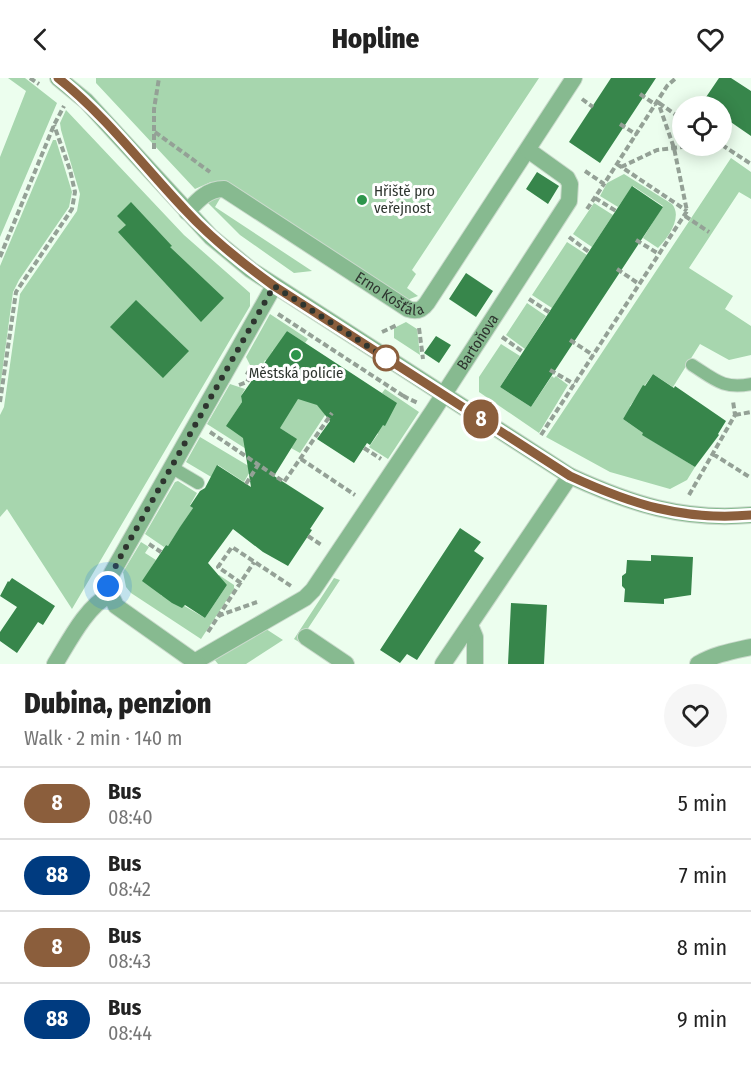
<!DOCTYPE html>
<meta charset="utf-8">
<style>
:root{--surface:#fff;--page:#f6f6f6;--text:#222;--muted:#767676;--line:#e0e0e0}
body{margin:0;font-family:"Fira Sans Condensed",sans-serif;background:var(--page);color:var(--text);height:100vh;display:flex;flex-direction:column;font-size:22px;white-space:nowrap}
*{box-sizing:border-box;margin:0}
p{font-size:20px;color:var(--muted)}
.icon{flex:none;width:33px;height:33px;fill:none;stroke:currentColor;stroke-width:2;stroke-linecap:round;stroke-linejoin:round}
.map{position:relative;height:586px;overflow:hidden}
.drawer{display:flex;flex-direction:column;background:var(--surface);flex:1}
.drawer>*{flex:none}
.badge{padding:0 12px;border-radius:20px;font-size:21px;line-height:39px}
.buttons{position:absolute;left:672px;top:18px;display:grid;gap:12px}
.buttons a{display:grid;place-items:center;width:60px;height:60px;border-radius:50%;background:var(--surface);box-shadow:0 3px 15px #0003;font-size:30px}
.you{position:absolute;width:30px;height:30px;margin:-15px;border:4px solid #fff;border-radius:50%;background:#1a73e8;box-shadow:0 0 0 9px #1a73e833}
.map>.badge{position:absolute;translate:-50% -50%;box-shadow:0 0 0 3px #fff}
.round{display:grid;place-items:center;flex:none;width:63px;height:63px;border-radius:32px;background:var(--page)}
.overview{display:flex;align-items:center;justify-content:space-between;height:102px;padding:0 24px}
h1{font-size:28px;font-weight:800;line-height:45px}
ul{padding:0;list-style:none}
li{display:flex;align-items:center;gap:18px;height:72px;padding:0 24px;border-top:2px solid var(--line)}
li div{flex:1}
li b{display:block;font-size:22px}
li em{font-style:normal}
li .badge{min-width:66px;font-weight:700;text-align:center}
header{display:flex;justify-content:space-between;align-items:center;height:78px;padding:0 24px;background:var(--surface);font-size:27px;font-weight:800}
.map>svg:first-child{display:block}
.green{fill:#a7d6ae}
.building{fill:#37864b}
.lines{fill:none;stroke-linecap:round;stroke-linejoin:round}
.service-casing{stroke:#cadacc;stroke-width:14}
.minor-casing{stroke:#cadacc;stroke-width:18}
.path{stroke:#94a196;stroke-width:4;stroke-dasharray:6 3;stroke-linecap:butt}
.service{stroke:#87ba90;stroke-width:12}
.minor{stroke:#87ba90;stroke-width:16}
.line-casing{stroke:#fff;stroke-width:14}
.line{stroke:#8b5e3c;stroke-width:9}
.walk{stroke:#2e352f;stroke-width:6;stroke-dasharray:0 10.8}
.poi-dot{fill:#2d954b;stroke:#fff;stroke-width:2}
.stop-dot{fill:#fff;stroke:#8b5e3c;stroke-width:3}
.labels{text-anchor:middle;stroke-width:6;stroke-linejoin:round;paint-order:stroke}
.poi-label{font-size:15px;fill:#2e352f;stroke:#fff;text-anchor:start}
.street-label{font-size:15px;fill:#2e352f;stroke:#fff}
</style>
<header><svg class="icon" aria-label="back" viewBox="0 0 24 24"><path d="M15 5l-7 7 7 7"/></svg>Hopline<svg class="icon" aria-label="heart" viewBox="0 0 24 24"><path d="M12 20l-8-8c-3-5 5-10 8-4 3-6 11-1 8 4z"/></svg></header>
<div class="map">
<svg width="751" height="586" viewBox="0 0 751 586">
<rect width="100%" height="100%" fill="#ecfeee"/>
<path class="green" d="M 8,0 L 25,0 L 57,25 L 0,159 L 0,79 L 26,13 Z
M 96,0 L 539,0 L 412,192 L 416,196 L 407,210 L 418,218 L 407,222 L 223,104 L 211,104 L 195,111 L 96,5 Z
M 66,32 L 184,157 L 250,215 L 250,228 L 72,531 L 7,431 L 0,439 L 0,337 L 4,329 L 20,216 L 77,133 L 80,116 L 61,52 L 60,45 Z
M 53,62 L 56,62 L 72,114 L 69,129 L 19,202 L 13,214 L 0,310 L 0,188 Z
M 731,80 L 751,94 L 751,121 L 739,114 L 689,190 L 733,218 L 725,231 L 751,248 L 751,277 L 729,282 L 700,266 L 673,309 L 653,296 L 630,328 L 631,329 L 623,341 L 643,355 L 643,357 L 695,389 L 687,402 L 670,411 L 610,394 L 546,359 Z
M 624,96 L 672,126 C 683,139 668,160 658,170 L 643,160 L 663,128 L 633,108 L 618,129 L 600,118 L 607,105 Z
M 222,117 L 215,129 L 312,193 L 294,195 L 240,157 L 204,121 Z
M 594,125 L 613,137 L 592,169 L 573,156 Z
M 567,164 L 587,177 L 552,230 L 532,217 Z
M 527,225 L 546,238 L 525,271 L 506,257 Z
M 270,236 L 308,261 L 305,265 L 287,253 L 276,275 L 272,272 L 274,275 L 268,284 L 265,282 L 260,293 L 250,287 L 246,279 Z
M 406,244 L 417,251 L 420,277 L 394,260 L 394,250 Z
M 501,266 L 520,278 L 500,309 L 531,329 L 552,298 L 554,300 L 556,298 L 568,307 L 539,355 L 479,314 L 479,299 Z
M 230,306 L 245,311 L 241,318 L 242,324 L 229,344 L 273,388 L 207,346 Z
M 385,311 L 419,334 L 388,381 L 369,369 L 378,356 L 376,354 L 382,346 L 385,347 L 396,325 L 382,315 Z
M 297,317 L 329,331 L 300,375 L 291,370 L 292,358 L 274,346 Z
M 200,359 L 252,390 L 244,404 L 218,387 L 213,400 L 186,384 Z
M 178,403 L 197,415 L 190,427 L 193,430 L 168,468 L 166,467 L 164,469 L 145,456 L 175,404 Z
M 141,464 L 149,469 L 145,475 L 156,482 L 143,503 L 164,513 L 161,518 L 164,516 L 205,540 L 227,507 L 217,501 L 219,497 L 234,507 L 234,511 L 201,561 L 131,515 L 126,509 L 123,494 Z
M 334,500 L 340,502 L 299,564 L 294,561 Z
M 266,551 L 283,562 L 246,586 L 218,586 L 214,581 Z"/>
<path class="building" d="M 611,0 L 656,0 L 600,85 L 569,64 Z
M 719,0 L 731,0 L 751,13 L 751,58 L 722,38 L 722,28 L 700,28 Z
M 537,94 L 559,108 L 548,126 L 526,111 Z
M 632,108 L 663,129 L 531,329 L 500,309 Z
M 131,124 L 172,168 L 170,169 L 224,220 L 201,244 L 118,154 L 126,147 L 117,138 Z
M 466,195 L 493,213 L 476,239 L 449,221 Z
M 136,222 L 189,273 L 163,300 L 110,249 Z
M 287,253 L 397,325 L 385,348 L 383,347 L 370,367 L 367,365 L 354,385 L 317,361 L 330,343 L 317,327 L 298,321 L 280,350 L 297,361 L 274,398 L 324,430 L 310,451 L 312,452 L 288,488 L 263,474 L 233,451 L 208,485 L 227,507 L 205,540 L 185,527 L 182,530 L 172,525 L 142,503 L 166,467 L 168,468 L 180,449 L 193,430 L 190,428 L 200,413 L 205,410 L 217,387 L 251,409 L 243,360 L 226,348 L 242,324 L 241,318 Z
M 436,258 L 451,267 L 439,285 L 424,275 Z
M 653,296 L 674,310 L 675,308 L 726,343 L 718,356 L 719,357 L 695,389 L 642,357 L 643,355 L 623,341 L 643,307 L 645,308 Z
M 460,450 L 481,464 L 474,473 L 484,480 L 417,582 L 407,576 L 400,585 L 380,572 Z
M 651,477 L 693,479 L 691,517 L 664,521 L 664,526 L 624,524 L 625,511 L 622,508 L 622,498 L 626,495 L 627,482 L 651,483 Z
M 12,500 L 55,528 L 43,547 L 38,544 L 17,575 L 0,563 L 0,554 L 17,529 L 0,518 L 8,503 L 9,504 Z
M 511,525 L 547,527 L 544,586 L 508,586 Z"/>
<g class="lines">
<g class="service-casing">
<path id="service" d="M 692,287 C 714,301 724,312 751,306
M 171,389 L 198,405"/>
</g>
<g class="minor-casing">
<g id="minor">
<path d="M 58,0 L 86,23 L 211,159 L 251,192 L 570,398 C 631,426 683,443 751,437"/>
<path id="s1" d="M 187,134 C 197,123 207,111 224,111 L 408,231 C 417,234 422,232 427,225 L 574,0"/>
<path d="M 470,547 L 475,559 L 475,586"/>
<path d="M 306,559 L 346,586"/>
<path id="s2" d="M 196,583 L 305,520 L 313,512 L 433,333 L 569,123 L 570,106 L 567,100 L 528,72"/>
<path d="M 55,586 C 68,565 87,527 110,517"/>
<path d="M 198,586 L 116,528 L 109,513 L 109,503 L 112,495 L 274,208"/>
<path d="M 443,586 L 570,398"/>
<path d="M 698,586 C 715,576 733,573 751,569"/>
</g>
</g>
<path class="path" d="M 30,0 L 39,6
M 640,16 L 656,27
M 582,21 L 593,29
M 659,25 L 682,41
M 620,46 L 637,57
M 155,54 L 210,94
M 722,55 L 731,40
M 722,67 L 751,86
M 154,71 L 154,31 L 159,0
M 617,86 L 687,133
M 621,89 L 657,72 L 690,68
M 585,93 L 604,106 L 667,8 L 676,0
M 595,120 L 616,133
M 587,131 L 604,106
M 685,138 L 709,154
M 569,159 L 589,174
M 636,162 L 659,176
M 0,179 L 54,47 L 64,28
M 617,191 L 639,206
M 529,221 L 549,234
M 278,236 L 405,319
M 419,250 L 423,281
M 382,254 L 397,247
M 502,259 L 523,274
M 570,262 L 593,277
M 550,292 L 574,306
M 246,294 L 258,301
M 239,307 L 247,304 L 251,297
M 406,317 L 405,319 L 418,325
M 0,324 L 16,214 L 72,131 L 75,114 L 70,92 L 54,47
M 735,337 L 751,334
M 210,354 L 284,404 L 332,335
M 541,357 L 687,133 L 674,70 L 658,24
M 364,370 L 381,381
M 713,376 L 751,400
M 301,381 L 355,417
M 246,406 L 258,387
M 689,417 L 735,337 L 733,323
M 308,458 L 323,468
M 149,466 L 161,474
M 241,505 L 218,489 L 232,469 L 291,508
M 218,538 L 257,524
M 208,554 L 254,484"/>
<use href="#service" class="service"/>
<use href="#minor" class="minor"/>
</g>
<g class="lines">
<g class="line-casing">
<path id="line" d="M 58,0 C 106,38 144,89 186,133 C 212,161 242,185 274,208 L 570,398 C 631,426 683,443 751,437"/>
</g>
<use href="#line" class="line"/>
<path class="walk" d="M 108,508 L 112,495 L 122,476 L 274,208 L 386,280"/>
</g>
<g class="poi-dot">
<circle cx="362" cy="122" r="6"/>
<circle cx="296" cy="277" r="6"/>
</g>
<circle class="stop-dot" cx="386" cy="280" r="12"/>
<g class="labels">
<g class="poi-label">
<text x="374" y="118">Hřiště pro<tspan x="374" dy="17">veřejnost</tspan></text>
<text x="296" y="300" text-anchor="middle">Městská policie</text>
</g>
<g class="street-label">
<text dy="5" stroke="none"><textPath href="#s1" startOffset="242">Erno Košťála</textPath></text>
<text dy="5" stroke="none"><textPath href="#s2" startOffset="435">Bartoňova</textPath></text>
</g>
</g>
</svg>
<div class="buttons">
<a><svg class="icon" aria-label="locate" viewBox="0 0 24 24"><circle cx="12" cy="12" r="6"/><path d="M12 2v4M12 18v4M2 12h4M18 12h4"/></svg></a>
</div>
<div class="you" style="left:108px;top:508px"></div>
<b class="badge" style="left:481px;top:341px;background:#8b5e3c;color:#fff">8</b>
</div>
<section class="drawer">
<div class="overview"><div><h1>Dubina, penzion</h1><p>Walk · 2 min · 140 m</p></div><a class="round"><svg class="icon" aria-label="heart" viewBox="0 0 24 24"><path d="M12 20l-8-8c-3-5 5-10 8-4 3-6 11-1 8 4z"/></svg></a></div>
<ul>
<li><span class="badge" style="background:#8b5e3c;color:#fff">8</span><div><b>Bus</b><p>08:40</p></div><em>5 min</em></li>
<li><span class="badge" style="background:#003b80;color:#fff">88</span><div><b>Bus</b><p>08:42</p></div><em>7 min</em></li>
<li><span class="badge" style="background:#8b5e3c;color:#fff">8</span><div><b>Bus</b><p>08:43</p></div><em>8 min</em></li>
<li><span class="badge" style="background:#003b80;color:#fff">88</span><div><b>Bus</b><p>08:44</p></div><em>9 min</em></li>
</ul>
</section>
